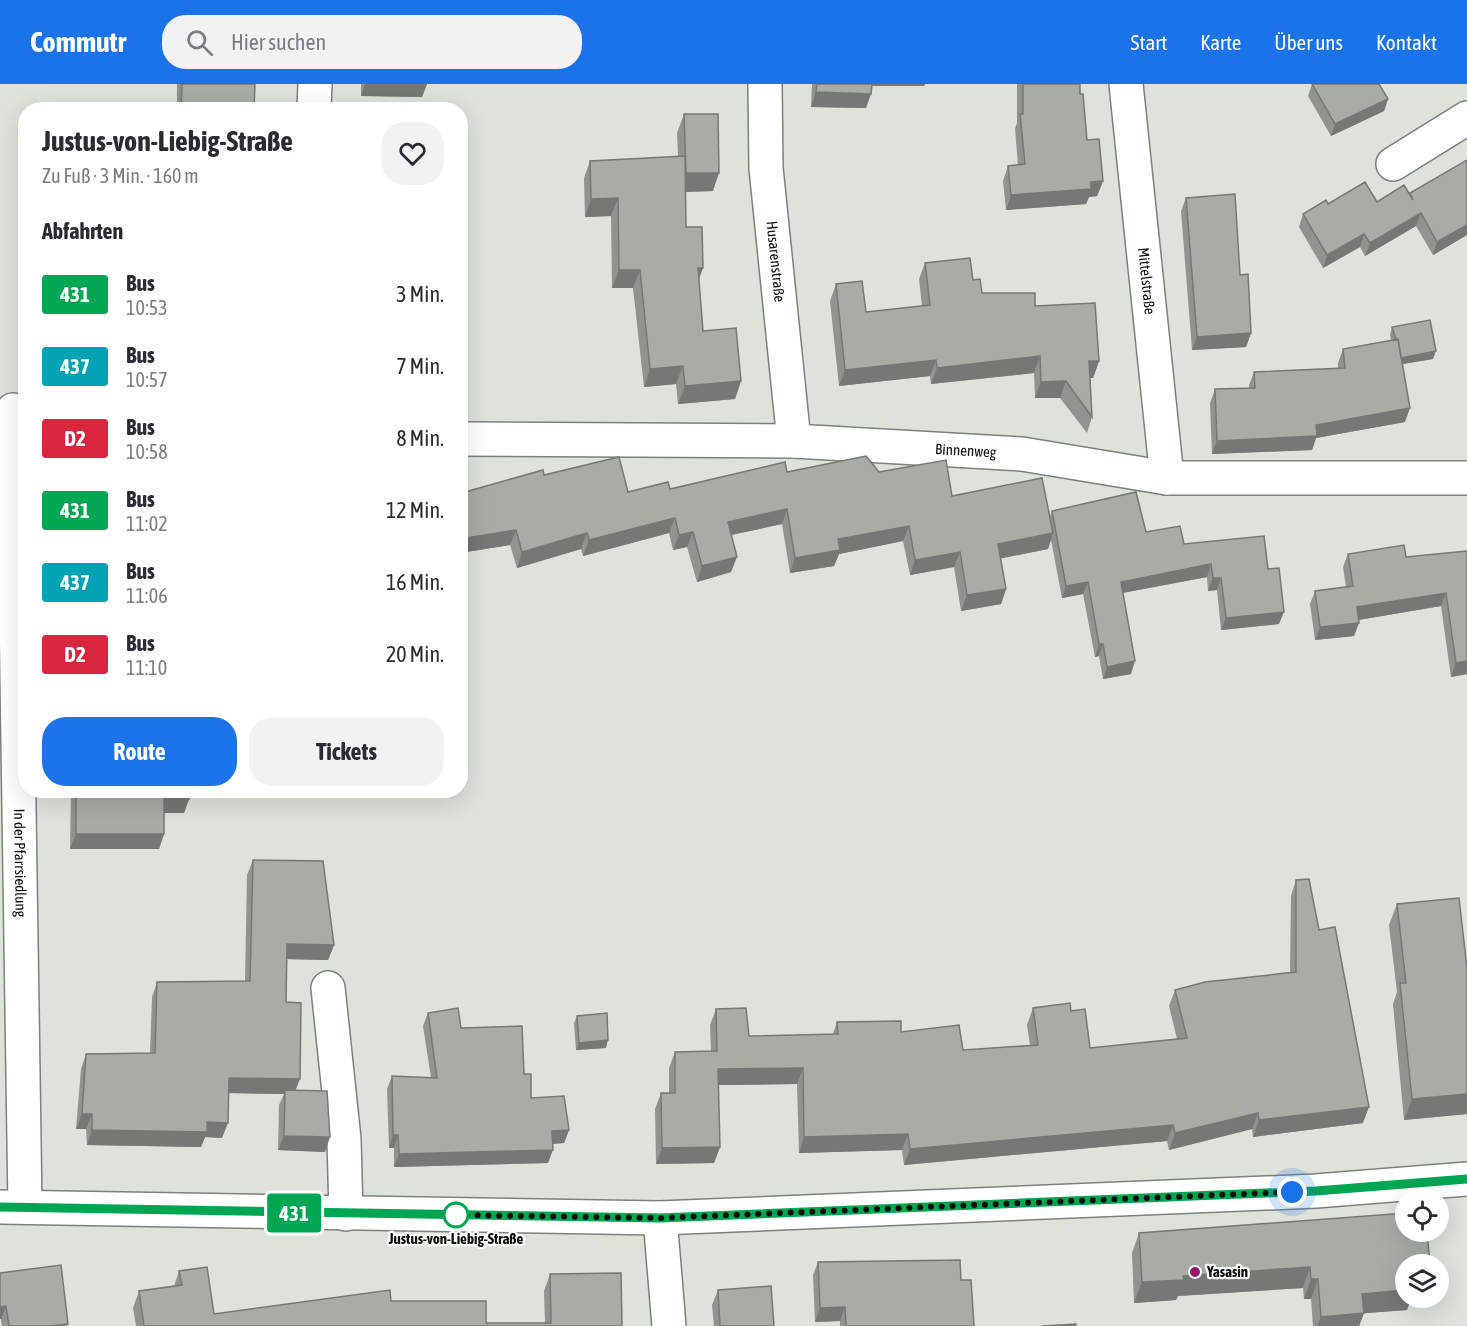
<!DOCTYPE html>
<html lang="de">
<meta charset="utf-8">
<style>
:root{--surface:#fff;--page:#f2f2f3;--text:#2b2b33;--muted:#7c7c81;--accent:#1a73e8}
body{margin:0;font-family:"Asap Condensed",sans-serif;background:var(--page);color:var(--text);height:100vh;display:flex;flex-direction:column;font-size:22px;white-space:nowrap}
*{box-sizing:border-box;margin:0}
p{font-size:20px;color:var(--muted)}
.icon{flex:none;width:33px;height:33px;fill:none;stroke:currentColor;stroke-width:2;stroke-linecap:round;stroke-linejoin:round}
.map{position:relative;flex:1;overflow:hidden}
.drawer{position:absolute;left:18px;top:18px;width:450px;height:696px;display:flex;flex-direction:column;background:var(--surface);border-radius:24px;box-shadow:0 6px 24px #0002}
.drawer>*{flex:none}
.badge{padding:0 12px;border-radius:4px;font-size:21px;line-height:39px}
.fabs{position:absolute;left:1395px;top:1104px;display:grid;gap:12px}
.fabs a{display:grid;place-items:center;width:54px;height:54px;border-radius:50%;background:var(--surface);box-shadow:0 6px 24px #0002;font-size:30px}
.you{position:absolute;width:30px;height:30px;margin:-15px;border:4px solid #fff;border-radius:50%;background:#1a73e8;box-shadow:0 0 0 9px #1a73e833}
.map>.badge{position:absolute;translate:-50% -50%;box-shadow:0 0 0 3px #fff}
h2{padding:0 24px;font-size:22px;line-height:54px}
.round{display:grid;place-items:center;flex:none;width:63px;height:63px;border-radius:24px;background:var(--page)}
.head{display:flex;align-items:center;justify-content:space-between;height:102px;padding:0 24px}
h1{font-size:28px;font-weight:700;line-height:45px}
.button{display:flex;gap:12px;margin-top:auto;padding:12px 24px}
.button a{flex:1;height:69px;border-radius:24px;background:var(--accent);color:#fff;font-size:24px;font-weight:700;line-height:69px;text-align:center}
.button a+a{background:var(--page);color:var(--text)}
ul{padding:0;list-style:none}
li{display:flex;align-items:center;gap:18px;height:72px;padding:0 24px}
li div{flex:1}
li b{display:block;font-size:22px}
li em{font-style:normal}
li .badge{min-width:66px;font-weight:700;text-align:center}
header{display:flex;align-items:center;gap:36px;box-sizing:border-box;height:84px;padding:0 30px;background:var(--accent);color:#fff}
header strong{font-size:28px}
nav{display:flex;gap:33px;margin-inline-start:auto;font-size:21px}
.search{width:420px;height:54px;background:var(--page);display:flex;align-items:center;gap:15px;box-sizing:border-box;padding:0 21px;border-radius:24px;color:var(--muted);font-size:22px}
.map>svg:first-child{display:block}
.lines{fill:none;stroke-linecap:round;stroke-linejoin:round}
.minor-casing{stroke:#7c817a;stroke-width:36}
.major-casing{stroke:#7c817a;stroke-width:36}
.minor{stroke:#fff;stroke-width:33}
.major{stroke:#fff;stroke-width:33}
.wall{fill:#90948e}
.shaded-wall{fill:#757874}
.building{fill:#a7aca5;stroke:#757874;stroke-width:1.5}
.line-casing{stroke:#fff;stroke-width:14}
.line{stroke:#00a651;stroke-width:9}
.walk{stroke:#0c0e0c;stroke-width:6;stroke-dasharray:0 10.8}
.stop-dot{fill:#fff;stroke:#00a651;stroke-width:3}
.poi-dot{fill:#99186e;stroke:#fff;stroke-width:2}
.labels{text-anchor:middle;stroke-width:4.5;stroke-linejoin:round;paint-order:stroke}
.street-label{font-size:15px;fill:#0c0e0c;stroke:#fff}
.stop-label{font-size:15px;font-weight:bold;fill:#0c0e0c;stroke:#fff}
.poi-label{font-size:15px;font-weight:bold;fill:#0c0e0c;stroke:#fff;text-anchor:start}
</style>
<header>
<strong>Commutr</strong>
<div class="search"><svg class="icon" aria-label="search" viewBox="0 0 24 24"><circle cx="10" cy="10" r="6"/><path d="M15 15l6 6"/></svg>Hier suchen</div>
<nav><a>Start</a><a>Karte</a><a>Über uns</a><a>Kontakt</a></nav>
</header>
<div class="map">
<svg width="1467" height="1242" viewBox="0 0 1467 1242">
<rect width="100%" height="100%" fill="#dde2da"/>
<g class="lines">
<g class="minor-casing">
<g id="minor">
<path id="s1" d="M 765,0 L 766,84 L 794,357"/>
<path id="s2" d="M 1126,0 L 1167,394"/>
<path d="M 314,26 L 315,0"/>
<path d="M 1393,80 L 1467,34"/>
<path id="s3" d="M 13,326 L 25,1123"/>
<path id="s4" d="M 460,355 L 794,357 L 1022,370 L 1167,394 L 1467,394"/>
<path d="M 328,904 L 344,1055 L 346,1130"/>
<path d="M 660,1134 L 669,1242"/>
</g>
</g>
<g class="major-casing">
<path id="major" d="M 0,1123 L 660,1134 L 1316,1107 L 1467,1095"/>
</g>
<use href="#minor" class="minor"/>
<use href="#major" class="major"/>
</g>
<path class="wall" d="M 177,0 L 255,0 L 254,26 L 177,26 Z
M 361,0 L 427,0 L 422,13 L 361,12 Z
M 812,0 L 925,0 L 924,2 L 872,2 L 866,24 L 811,23 Z
M 1017,0 L 1080,0 L 1080,10 L 1087,56 L 1103,97 L 1097,112 L 1089,113 L 1086,120 L 1006,126 L 1003,97 L 1008,82 L 1018,81 L 1015,45 L 1017,39 Z
M 1312,0 L 1388,15 L 1384,27 L 1331,52 L 1308,12 Z
M 684,30 L 713,107 L 686,108 L 686,143 L 703,184 L 699,195 L 703,247 L 741,297 L 735,315 L 678,320 L 676,300 L 644,303 L 633,204 L 612,204 L 611,132 L 585,133 L 584,94 L 590,77 L 678,72 L 677,49 Z
M 1467,76 L 1467,151 L 1433,171 L 1416,142 L 1365,172 L 1360,163 L 1323,184 L 1299,143 L 1303,130 L 1328,120 L 1377,118 L 1409,109 Z
M 1186,114 L 1240,191 L 1251,249 L 1246,263 L 1192,266 L 1181,127 Z
M 925,179 L 973,196 L 982,209 L 1035,222 L 1099,277 L 1093,294 L 1090,294 L 1092,333 L 1087,349 L 1060,314 L 1035,314 L 1034,289 L 931,300 L 930,292 L 839,302 L 830,217 L 836,200 L 866,228 L 922,222 L 919,195 Z
M 1392,243 L 1433,275 L 1402,280 L 1405,338 L 1316,354 L 1312,366 L 1212,370 L 1210,319 L 1215,305 L 1249,304 L 1249,301 L 1254,288 L 1338,284 L 1338,279 L 1343,265 L 1391,256 L 1390,251 Z
M 460,382 L 465,408 L 544,391 L 628,408 L 670,405 L 787,388 L 879,388 L 952,412 L 1050,433 L 1052,427 L 1146,448 L 1184,460 L 1268,485 L 1279,540 L 1221,546 L 1217,506 L 1208,507 L 1207,493 L 1123,509 L 1131,590 L 1103,595 L 1099,572 L 1095,573 L 1083,510 L 1062,514 L 1051,456 L 1048,465 L 1001,474 L 1006,505 L 1001,520 L 961,527 L 954,483 L 910,491 L 903,457 L 839,470 L 834,482 L 790,489 L 782,440 L 731,451 L 731,488 L 697,498 L 687,463 L 673,466 L 669,449 L 583,472 L 581,465 L 517,484 L 510,461 L 460,469 Z
M 1467,467 L 1467,590 L 1451,593 L 1441,522 L 1359,536 L 1354,552 L 1315,556 L 1310,520 L 1315,507 L 1346,503 L 1343,483 L 1348,470 L 1406,473 Z
M 71,706 L 235,706 L 234,710 L 189,710 L 189,715 L 184,729 L 164,729 L 164,750 L 159,765 L 70,765 Z
M 253,776 L 334,861 L 328,876 L 287,875 L 286,918 L 296,1006 L 325,1068 L 278,1066 L 279,1021 L 284,1010 L 228,1009 L 222,1054 L 205,1053 L 201,1063 L 87,1061 L 86,1045 L 76,1045 L 81,985 L 86,970 L 150,969 L 152,913 L 157,898 L 245,897 L 247,791 Z
M 1296,796 L 1319,846 L 1363,1039 L 1253,1053 L 1252,1045 L 1169,1066 L 1167,1057 L 904,1081 L 902,1066 L 799,1069 L 797,1000 L 718,1001 L 720,1063 L 714,1079 L 656,1080 L 655,1025 L 661,1009 L 669,1009 L 669,984 L 675,968 L 711,968 L 710,941 L 716,925 L 749,952 L 833,950 L 837,938 L 901,948 L 963,966 L 1030,961 L 1027,941 L 1033,924 L 1071,927 L 1090,964 L 1177,955 L 1169,922 L 1175,906 L 1290,888 L 1291,812 Z
M 1397,820 L 1467,1030 L 1404,1036 L 1393,920 L 1397,908 L 1389,841 Z
M 428,929 L 461,944 L 524,990 L 531,1014 L 569,1046 L 564,1059 L 553,1060 L 548,1079 L 394,1083 L 394,1064 L 389,1064 L 387,1005 L 392,992 L 431,994 L 423,942 Z
M 577,932 L 606,964 L 576,966 L 574,939 Z
M 1406,1129 L 1406,1214 L 1411,1214 L 1407,1226 L 1364,1229 L 1359,1242 L 1313,1242 L 1311,1215 L 1304,1215 L 1303,1204 L 1178,1212 L 1176,1216 L 1134,1219 L 1132,1169 L 1139,1149 Z
M 818,1178 L 961,1196 L 974,1242 L 840,1242 L 840,1237 L 815,1238 L 813,1191 Z
M 179,1187 L 214,1230 L 391,1217 L 486,1239 L 545,1239 L 544,1207 L 550,1190 L 622,1242 L 136,1242 L 133,1224 L 139,1207 L 174,1202 Z
M 0,1189 L 68,1240 L 67,1242 L 2,1242 L 1,1235 L 0,1235 Z
M 718,1206 L 774,1242 L 714,1242 L 712,1221 Z"/>
<path class="shaded-wall" d="M 365,0 L 427,0 L 422,13 L 361,12 Z
M 867,0 L 925,0 L 924,2 L 867,2 Z
M 816,8 L 871,10 L 866,24 L 811,23 Z
M 1388,15 L 1384,27 L 1331,52 L 1335,40 Z
M 686,89 L 719,89 L 713,107 L 679,108 Z
M 1103,97 L 1097,112 L 1089,113 L 1086,120 L 1006,126 L 1011,111 Z
M 618,114 L 611,132 L 585,133 L 591,115 Z
M 1421,129 L 1416,142 L 1365,172 L 1370,159 Z
M 1467,141 L 1467,151 L 1433,171 L 1437,158 Z
M 1364,150 L 1360,163 L 1323,184 L 1327,171 Z
M 698,184 L 703,184 L 696,202 Z
M 619,186 L 640,186 L 633,204 L 612,204 Z
M 1251,249 L 1246,263 L 1192,266 L 1197,253 Z
M 1436,267 L 1433,275 L 1397,281 L 1400,274 Z
M 1040,272 L 1034,289 L 931,300 L 937,284 Z
M 936,276 L 930,292 L 839,302 L 845,286 Z
M 1089,277 L 1099,277 L 1093,294 L 1083,294 Z
M 683,282 L 676,300 L 644,303 L 650,285 Z
M 741,297 L 735,315 L 678,320 L 685,302 Z
M 1066,297 L 1060,314 L 1035,314 L 1041,298 Z
M 1410,324 L 1405,338 L 1316,354 L 1312,366 L 1212,370 L 1217,357 L 1316,341 Z
M 787,425 L 782,440 L 722,453 L 728,438 Z
M 675,434 L 669,449 L 583,472 L 589,456 Z
M 909,442 L 903,457 L 839,470 L 834,482 L 790,489 L 795,474 L 838,455 Z
M 516,446 L 510,461 L 460,469 L 460,455 Z
M 693,448 L 687,463 L 673,466 L 679,451 Z
M 587,449 L 581,465 L 517,484 L 522,468 Z
M 1053,449 L 1048,465 L 993,476 L 998,460 Z
M 960,468 L 954,483 L 910,491 L 915,476 Z
M 737,473 L 731,488 L 697,498 L 702,482 Z
M 1211,480 L 1207,493 L 1116,510 L 1121,498 Z
M 1213,494 L 1221,494 L 1217,506 L 1208,507 Z
M 1088,498 L 1083,510 L 1062,514 L 1066,502 Z
M 1006,505 L 1001,520 L 961,527 L 967,511 Z
M 1446,509 L 1441,522 L 1352,537 L 1357,523 Z
M 1284,528 L 1279,540 L 1221,546 L 1226,534 Z
M 1359,539 L 1354,552 L 1315,556 L 1320,543 Z
M 1099,560 L 1103,560 L 1099,572 L 1095,573 Z
M 1135,577 L 1131,590 L 1103,595 L 1107,583 Z
M 1467,577 L 1467,590 L 1451,593 L 1456,579 Z
M 185,706 L 235,706 L 234,710 L 184,710 Z
M 164,714 L 189,715 L 184,729 L 159,729 Z
M 76,750 L 164,750 L 159,765 L 70,765 Z
M 287,860 L 334,861 L 328,876 L 282,875 Z
M 608,956 L 606,964 L 576,966 L 579,959 Z
M 803,984 L 797,1000 L 712,1001 L 718,985 Z
M 229,994 L 300,995 L 294,1010 L 285,1006 L 284,1010 L 223,1009 Z
M 1467,1010 L 1467,1030 L 1404,1036 L 1412,1015 Z
M 1369,1023 L 1363,1039 L 1253,1053 L 1259,1036 Z
M 1258,1029 L 1252,1045 L 1169,1066 L 1175,1049 Z
M 82,1030 L 92,1030 L 86,1045 L 76,1045 Z
M 207,1038 L 228,1039 L 222,1054 L 205,1053 L 201,1063 L 87,1061 L 92,1046 Z
M 1173,1041 L 1167,1057 L 904,1081 L 910,1065 Z
M 569,1046 L 564,1059 L 547,1060 L 552,1047 Z
M 908,1050 L 902,1066 L 799,1069 L 804,1053 Z
M 393,1051 L 398,1051 L 394,1064 L 389,1064 Z
M 284,1052 L 330,1053 L 325,1068 L 278,1066 Z
M 720,1063 L 714,1079 L 656,1080 L 662,1064 Z
M 553,1066 L 548,1079 L 394,1083 L 399,1070 Z
M 1310,1183 L 1303,1204 L 1178,1212 L 1176,1216 L 1134,1219 L 1142,1198 L 1183,1192 Z
M 1311,1195 L 1318,1195 L 1311,1215 L 1304,1215 Z
M 1406,1206 L 1406,1214 L 1411,1214 L 1407,1226 L 1355,1230 L 1362,1210 Z
M 6,1222 L 1,1235 L 0,1235 L 0,1223 Z
M 845,1223 L 840,1237 L 815,1238 L 820,1224 Z
M 1364,1229 L 1359,1242 L 1317,1242 L 1321,1233 Z"/>
<path class="building" d="M 182,0 L 255,0 L 254,26 L 181,26 Z
M 817,0 L 872,0 L 871,10 L 816,8 Z
M 1023,0 L 1080,0 L 1080,10 L 1083,10 L 1087,56 L 1099,55 L 1103,97 L 1091,98 L 1091,105 L 1011,111 L 1008,82 L 1025,80 L 1020,30 L 1023,30 Z
M 1312,0 L 1379,0 L 1388,15 L 1335,40 Z
M 684,30 L 718,30 L 719,89 L 686,89 Z
M 685,72 L 686,143 L 702,143 L 703,184 L 698,184 L 703,247 L 736,244 L 741,297 L 685,302 L 683,282 L 650,285 L 640,186 L 619,186 L 618,114 L 591,115 L 590,77 Z
M 1467,76 L 1467,141 L 1437,158 L 1421,129 L 1370,159 L 1364,150 L 1327,171 L 1303,130 L 1326,116 L 1328,120 L 1365,98 L 1377,118 L 1404,101 L 1413,116 L 1410,109 Z
M 1235,110 L 1240,191 L 1248,190 L 1251,249 L 1197,253 L 1186,114 Z
M 970,174 L 973,196 L 980,195 L 982,209 L 1035,209 L 1035,222 L 1095,219 L 1099,277 L 1089,277 L 1092,333 L 1066,297 L 1041,298 L 1040,272 L 937,284 L 936,276 L 845,286 L 836,200 L 862,197 L 866,228 L 930,221 L 925,179 Z
M 1430,236 L 1436,267 L 1401,274 L 1398,255 L 1396,256 L 1392,243 Z
M 1398,255 L 1410,324 L 1316,341 L 1317,352 L 1217,357 L 1215,305 L 1255,304 L 1254,288 L 1345,284 L 1343,265 Z
M 866,372 L 879,388 L 946,376 L 952,412 L 1042,394 L 1053,449 L 998,460 L 1006,505 L 967,511 L 960,468 L 915,476 L 909,442 L 838,455 L 840,466 L 795,474 L 787,425 L 728,438 L 737,473 L 702,482 L 693,448 L 679,451 L 675,434 L 589,456 L 587,449 L 522,468 L 516,446 L 460,455 L 460,382 L 465,408 L 543,386 L 544,391 L 619,373 L 628,408 L 668,398 L 670,405 L 785,378 L 787,388 Z
M 1136,408 L 1146,448 L 1180,442 L 1184,460 L 1264,452 L 1268,485 L 1279,484 L 1284,528 L 1226,534 L 1221,494 L 1213,494 L 1211,480 L 1121,498 L 1135,577 L 1107,583 L 1103,560 L 1099,560 L 1088,498 L 1066,502 L 1052,427 Z
M 1404,461 L 1406,473 L 1467,467 L 1467,577 L 1456,579 L 1446,509 L 1357,523 L 1359,539 L 1320,543 L 1315,507 L 1353,502 L 1348,470 Z
M 76,706 L 189,706 L 189,715 L 164,714 L 164,750 L 76,750 Z
M 253,776 L 323,777 L 334,861 L 287,860 L 286,918 L 301,919 L 300,995 L 229,994 L 228,1039 L 207,1038 L 207,1048 L 92,1046 L 92,1030 L 82,1030 L 86,970 L 155,969 L 157,898 L 250,897 Z
M 1309,795 L 1319,846 L 1335,843 L 1369,1023 L 1259,1036 L 1258,1029 L 1175,1049 L 1173,1041 L 910,1065 L 908,1050 L 804,1053 L 803,984 L 718,985 L 720,1063 L 662,1064 L 661,1009 L 675,1009 L 675,968 L 717,967 L 716,925 L 746,924 L 749,952 L 838,950 L 837,938 L 901,937 L 901,948 L 959,941 L 963,966 L 1038,961 L 1033,924 L 1070,919 L 1071,927 L 1085,925 L 1090,964 L 1187,954 L 1175,906 L 1205,898 L 1296,888 L 1296,796 Z
M 1459,814 L 1467,884 L 1467,1010 L 1412,1015 L 1400,899 L 1406,899 L 1397,820 Z
M 458,924 L 461,944 L 522,942 L 524,990 L 531,990 L 531,1014 L 564,1012 L 569,1046 L 552,1047 L 553,1066 L 399,1070 L 398,1051 L 393,1051 L 392,992 L 437,994 L 428,929 Z
M 607,929 L 608,956 L 579,959 L 577,932 Z
M 285,1006 L 327,1007 L 330,1053 L 284,1052 Z
M 1406,1129 L 1406,1148 L 1427,1148 L 1430,1180 L 1406,1180 L 1406,1206 L 1362,1210 L 1364,1229 L 1321,1233 L 1318,1195 L 1311,1195 L 1310,1183 L 1183,1192 L 1184,1196 L 1142,1198 L 1139,1149 Z
M 960,1176 L 961,1196 L 971,1196 L 974,1242 L 846,1242 L 845,1223 L 820,1224 L 818,1178 Z
M 61,1181 L 68,1240 L 51,1242 L 9,1242 L 6,1222 L 0,1223 L 0,1189 Z
M 207,1183 L 214,1230 L 390,1206 L 391,1217 L 486,1217 L 486,1239 L 551,1239 L 550,1190 L 621,1189 L 622,1242 L 144,1242 L 139,1207 L 182,1201 L 179,1187 Z
M 771,1202 L 774,1242 L 720,1242 L 718,1206 Z
M 1076,1240 L 1076,1242 L 1042,1242 Z"/>
<g class="lines">
<g class="line-casing">
<path id="line" d="M 0,1123 L 660,1134 L 1316,1107 L 1467,1095"/>
</g>
<use href="#line" class="line"/>
<path class="walk" d="M 456,1131 L 660,1134 L 1292,1108"/>
</g>
<circle class="stop-dot" cx="456" cy="1131" r="12"/>
<circle class="poi-dot" cx="1195" cy="1188" r="6"/>
<g class="labels">
<g class="street-label">
<text dy="5" stroke="none"><textPath href="#s1" startOffset="178">Husarenstraße</textPath></text>
<text dy="5" stroke="none"><textPath href="#s2" startOffset="198">Mittelstraße</textPath></text>
<text dy="5" stroke="none"><textPath href="#s4" startOffset="506">Binnenweg</textPath></text>
<text dy="5" stroke="none"><textPath href="#s3" startOffset="453">In der Pfarrsiedlung</textPath></text>
</g>
<g class="stop-label">
<text x="456" y="1160">Justus-von-Liebig-Straße</text>
</g>
<g class="poi-label">
<text x="1207" y="1193">Yasasin</text>
</g>
</g>
</svg>
<div class="fabs">
<a><svg class="icon" aria-label="locate" viewBox="0 0 24 24"><circle cx="12" cy="12" r="6"/><path d="M12 2v4M12 18v4M2 12h4M18 12h4"/></svg></a>
<a><svg class="icon" aria-label="layers" viewBox="0 0 24 24"><path d="M12 4l9 5-9 5-9-5zM3 14l9 5 9-5"/></svg></a>
</div>
<div class="you" style="left:1292px;top:1108px"></div>
<b class="badge" style="left:294px;top:1129px;background:#00a651;color:#fff">431</b>
<section class="drawer">
<div class="head"><div><h1>Justus-von-Liebig-Straße</h1><p>Zu Fuß · 3 Min. · 160 m</p></div><a class="round"><svg class="icon" aria-label="heart" viewBox="0 0 24 24"><path d="M12 20l-8-8c-3-5 5-10 8-4 3-6 11-1 8 4z"/></svg></a></div>
<h2>Abfahrten</h2>
<ul>
<li><span class="badge" style="background:#00a651;color:#fff">431</span><div><b>Bus</b><p>10:53</p></div><em>3 Min.</em></li>
<li><span class="badge" style="background:#00a3b4;color:#fff">437</span><div><b>Bus</b><p>10:57</p></div><em>7 Min.</em></li>
<li><span class="badge" style="background:#d7263d;color:#fff">D2</span><div><b>Bus</b><p>10:58</p></div><em>8 Min.</em></li>
<li><span class="badge" style="background:#00a651;color:#fff">431</span><div><b>Bus</b><p>11:02</p></div><em>12 Min.</em></li>
<li><span class="badge" style="background:#00a3b4;color:#fff">437</span><div><b>Bus</b><p>11:06</p></div><em>16 Min.</em></li>
<li><span class="badge" style="background:#d7263d;color:#fff">D2</span><div><b>Bus</b><p>11:10</p></div><em>20 Min.</em></li>
</ul>
<div class="button"><a>Route</a><a>Tickets</a></div>
</section>
</div>
